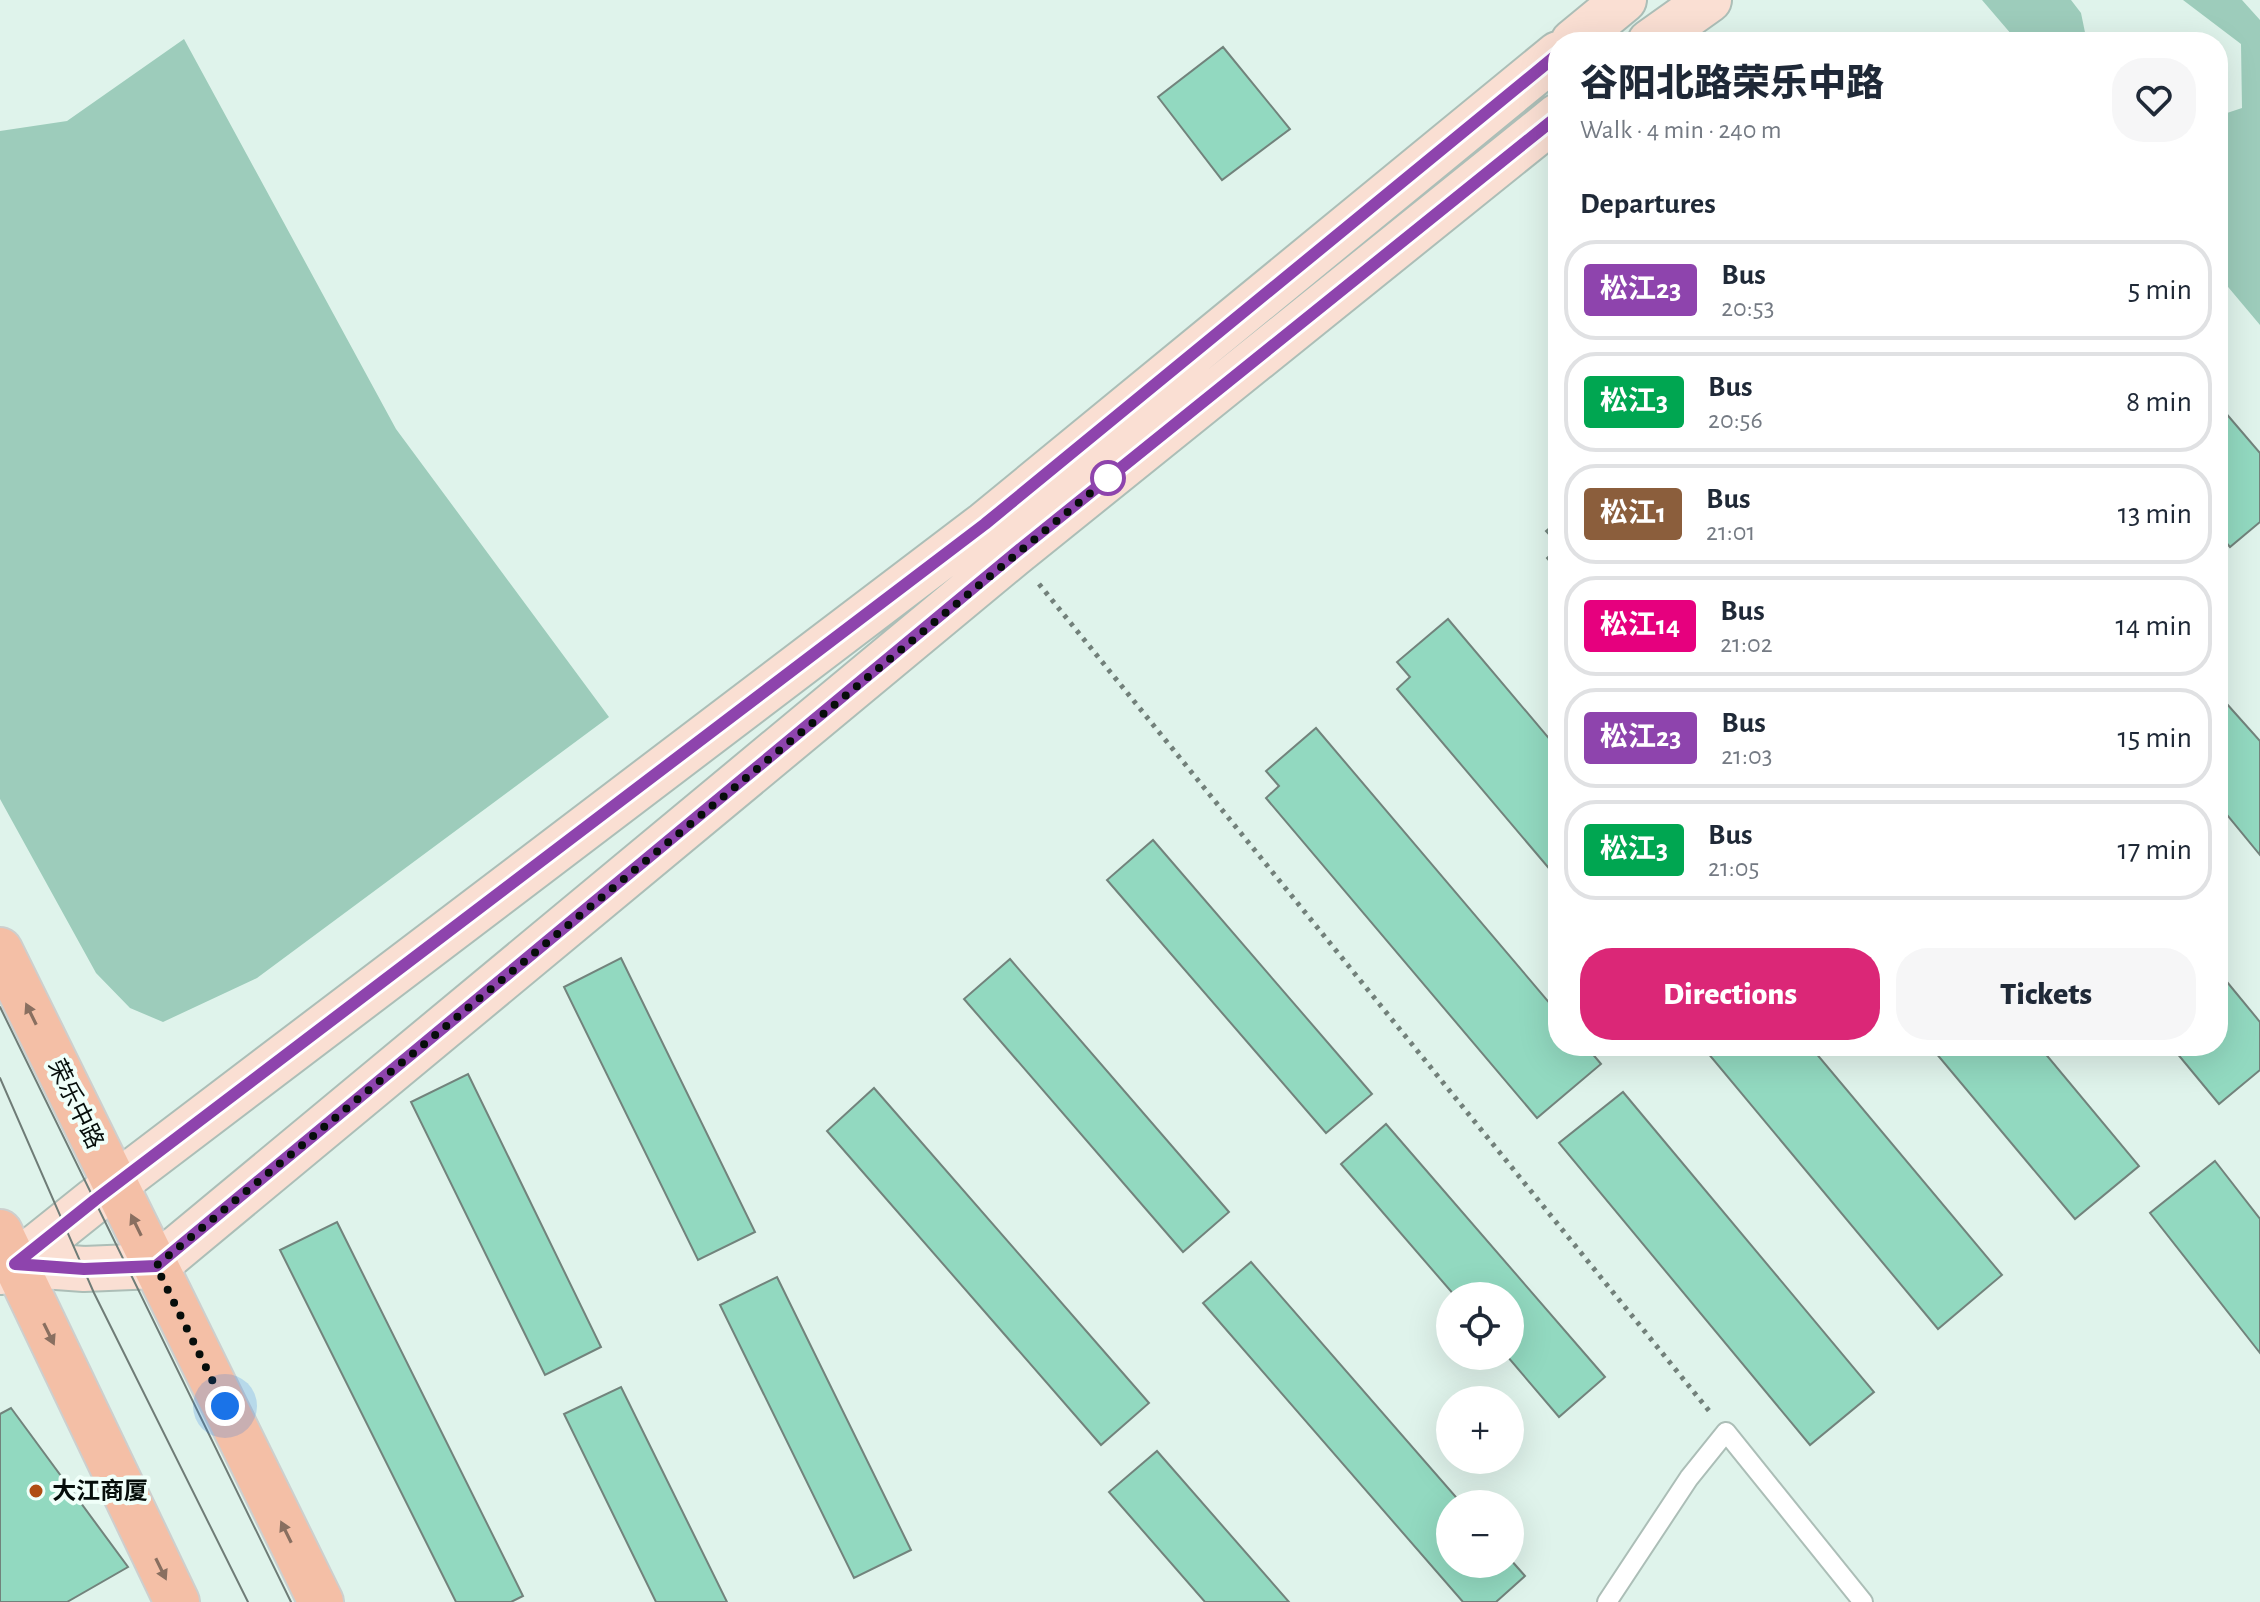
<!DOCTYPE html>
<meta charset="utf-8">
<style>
:root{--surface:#fff;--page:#f6f6f7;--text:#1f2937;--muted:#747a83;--line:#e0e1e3;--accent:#db2777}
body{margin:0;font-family:"Alegreya Sans","Noto Sans SC",sans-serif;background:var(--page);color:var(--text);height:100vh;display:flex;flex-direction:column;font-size:30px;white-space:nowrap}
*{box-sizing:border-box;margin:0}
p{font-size:26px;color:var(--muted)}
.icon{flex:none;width:44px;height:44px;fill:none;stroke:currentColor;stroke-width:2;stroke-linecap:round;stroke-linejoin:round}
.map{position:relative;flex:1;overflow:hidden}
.sheet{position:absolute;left:1548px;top:32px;width:680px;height:1024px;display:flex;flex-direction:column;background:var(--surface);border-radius:32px;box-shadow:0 8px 32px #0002}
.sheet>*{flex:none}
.badge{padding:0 16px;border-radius:6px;font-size:28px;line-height:52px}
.tools{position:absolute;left:1436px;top:1282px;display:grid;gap:16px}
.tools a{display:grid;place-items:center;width:88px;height:88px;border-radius:50%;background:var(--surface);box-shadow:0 8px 32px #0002;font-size:40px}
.you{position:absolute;width:40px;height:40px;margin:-20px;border:6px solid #fff;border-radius:50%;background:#1a73e8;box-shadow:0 0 0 12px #1a73e833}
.map>.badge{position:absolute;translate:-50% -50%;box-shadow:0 0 0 4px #fff}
h2{padding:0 32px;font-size:30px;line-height:72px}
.round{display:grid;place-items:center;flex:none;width:84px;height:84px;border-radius:32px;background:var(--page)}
.headline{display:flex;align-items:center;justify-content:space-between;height:136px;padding:0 32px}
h1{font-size:38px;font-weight:800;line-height:60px}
.button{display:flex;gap:16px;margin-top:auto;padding:16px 32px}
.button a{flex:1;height:92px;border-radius:32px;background:var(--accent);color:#fff;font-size:32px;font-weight:800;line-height:92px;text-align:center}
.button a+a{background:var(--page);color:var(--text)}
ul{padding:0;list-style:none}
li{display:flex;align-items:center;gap:24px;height:100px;margin:0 16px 12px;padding:0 16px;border:4px solid var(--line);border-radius:32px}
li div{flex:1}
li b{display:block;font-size:30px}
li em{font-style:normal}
li .badge{min-width:88px;font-weight:700;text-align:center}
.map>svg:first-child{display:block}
.green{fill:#9dccbb}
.building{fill:#92d9c0;stroke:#72837c;stroke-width:2}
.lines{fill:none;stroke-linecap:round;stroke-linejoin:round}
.service-casing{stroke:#acbeb7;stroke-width:22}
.secondary-casing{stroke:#acbeb7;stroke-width:48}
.primary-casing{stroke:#cdcfce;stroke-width:48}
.path{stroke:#72807a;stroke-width:5;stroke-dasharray:4 6;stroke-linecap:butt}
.service{stroke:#fff;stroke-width:18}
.secondary{stroke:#fadfd3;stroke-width:44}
.primary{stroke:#f4bfa6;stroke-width:44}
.tram{stroke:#6f7c77;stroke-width:2}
.oneway{fill:#896f60}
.line-casing{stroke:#fff;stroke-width:18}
.line{stroke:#8e44ad;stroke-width:12}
.walk{stroke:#070e0b;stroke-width:8;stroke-dasharray:0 14.4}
.stop-dot{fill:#fff;stroke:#8e44ad;stroke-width:4}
.poi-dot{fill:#b04d13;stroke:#f0fff9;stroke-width:3}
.labels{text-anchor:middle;stroke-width:8;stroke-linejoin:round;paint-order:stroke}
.street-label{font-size:24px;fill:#070e0b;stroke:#f0fff9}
.poi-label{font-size:24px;font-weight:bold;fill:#070e0b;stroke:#f0fff9;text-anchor:start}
</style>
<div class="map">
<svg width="2260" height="1602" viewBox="0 0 2260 1602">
<rect width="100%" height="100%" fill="#dff3eb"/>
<path class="green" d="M 1982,0 L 2071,0 L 2081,13 L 2087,42 L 2018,42 Z
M 2183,0 L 2242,0 L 2260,20 L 2260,325 L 2218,275 L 2218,116 L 2242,108 L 2241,44 Z
M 184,39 L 396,429 L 609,717 L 257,978 L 163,1022 L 130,1008 L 96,973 L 0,799 L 0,131 L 67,121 Z"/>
<path class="building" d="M 1223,47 L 1290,129 L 1222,180 L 1158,97 Z
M 2218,404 L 2260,453 L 2260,522 L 2230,547 L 2218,533 Z
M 1558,521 L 1558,544 L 1546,531 Z
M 1558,548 L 1558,571 L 1547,558 Z
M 1448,619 L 1558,749 L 1558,879 L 1397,689 L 1410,677 L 1397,662 Z
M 2218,694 L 2260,741 L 2260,855 L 2218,804 Z
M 1316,728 L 1558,1013 L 1558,1046 L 1586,1046 L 1601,1064 L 1537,1118 L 1266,798 L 1279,786 L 1266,771 Z
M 1153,840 L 1372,1094 L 1326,1133 L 1107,880 Z
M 621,958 L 755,1232 L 698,1260 L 564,987 Z
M 1010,959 L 1229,1212 L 1183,1252 L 964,999 Z
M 2218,971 L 2260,1022 L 2260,1070 L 2219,1104 L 2171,1046 L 2218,1046 Z
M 1702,1046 L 1810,1046 L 2002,1275 L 1938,1329 Z
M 1930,1046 L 2039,1046 L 2139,1166 L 2075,1219 Z
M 468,1074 L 601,1347 L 545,1375 L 411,1102 Z
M 874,1088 L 1149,1403 L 1101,1445 L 827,1131 Z
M 1623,1092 L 1874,1392 L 1810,1445 L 1559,1143 Z
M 1386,1124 L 1605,1377 L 1559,1417 L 1507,1356 L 1510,1356 L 1510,1296 L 1455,1296 L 1341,1164 Z
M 2215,1161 L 2260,1219 L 2260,1353 L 2150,1213 Z
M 337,1222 L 523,1596 L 511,1602 L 456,1602 L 280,1250 Z
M 1251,1262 L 1462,1504 L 1450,1504 L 1450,1564 L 1510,1564 L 1510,1559 L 1525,1576 L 1496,1602 L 1463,1602 L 1203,1303 Z
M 777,1277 L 911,1550 L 854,1578 L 720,1305 Z
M 621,1387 L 727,1602 L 656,1602 L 564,1414 Z
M 11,1408 L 128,1567 L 67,1602 L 0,1602 L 0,1414 Z
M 1157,1451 L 1289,1602 L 1205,1602 L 1109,1492 Z"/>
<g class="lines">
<g class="service-casing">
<path id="service" d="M 1607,1602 L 1689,1478 L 1726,1432 L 1863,1602"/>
</g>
<g class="secondary-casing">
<path id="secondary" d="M 1573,42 L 1624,0
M 1650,42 L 1709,0
M 15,1264 L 84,1269 L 156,1266 L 1014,554 L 1558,116
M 0,1272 L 15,1264 L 95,1200 L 985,524 L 1558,54"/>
</g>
<g class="primary-casing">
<path id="primary" d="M 0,950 L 321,1602
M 0,1232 L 177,1602"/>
</g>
<path class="path" d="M 1039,584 L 1710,1412"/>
<use href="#service" class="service"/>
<use href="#secondary" class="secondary"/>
<use href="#primary" class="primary"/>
<path class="tram" d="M 0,1007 L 291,1602
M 0,1078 L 94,1293 L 248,1602"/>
</g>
<defs><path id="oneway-solid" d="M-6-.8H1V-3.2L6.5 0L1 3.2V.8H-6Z" transform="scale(2)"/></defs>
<g class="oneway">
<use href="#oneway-solid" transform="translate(31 1014) rotate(-116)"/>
<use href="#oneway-solid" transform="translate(136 1225) rotate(-116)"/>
<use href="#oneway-solid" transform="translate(49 1334) rotate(64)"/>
<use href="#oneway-solid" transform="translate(286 1532) rotate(-116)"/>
<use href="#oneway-solid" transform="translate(161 1569) rotate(64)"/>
</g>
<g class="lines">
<g class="line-casing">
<path id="line" d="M 1558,54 L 985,524 L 95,1200 L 15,1264 L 84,1269 L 156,1266 L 1014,554 L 1558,116"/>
</g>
<use href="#line" class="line"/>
<path class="walk" d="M 225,1406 L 156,1266 L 1111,476 L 1108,478"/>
</g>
<circle class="stop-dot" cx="1108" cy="478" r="16"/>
<circle class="poi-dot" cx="36" cy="1491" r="8"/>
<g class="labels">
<g class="street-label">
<text transform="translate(76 1104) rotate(64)" y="8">荣乐中路</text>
</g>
<g class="poi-label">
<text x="52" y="1499">大江商厦</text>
</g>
</g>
</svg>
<div class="tools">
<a><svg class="icon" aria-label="locate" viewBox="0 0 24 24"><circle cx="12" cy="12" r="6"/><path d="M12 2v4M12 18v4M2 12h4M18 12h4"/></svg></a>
<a>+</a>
<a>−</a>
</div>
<div class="you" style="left:225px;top:1406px"></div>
<section class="sheet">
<div class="headline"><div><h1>谷阳北路荣乐中路</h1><p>Walk · 4 min · 240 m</p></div><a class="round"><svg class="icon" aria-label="heart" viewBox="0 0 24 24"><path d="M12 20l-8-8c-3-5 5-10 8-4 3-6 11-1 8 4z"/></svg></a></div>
<h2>Departures</h2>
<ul>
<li><span class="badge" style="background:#8e44ad;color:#fff">松江23</span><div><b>Bus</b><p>20:53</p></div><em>5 min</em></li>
<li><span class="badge" style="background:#00a651;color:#fff">松江3</span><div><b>Bus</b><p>20:56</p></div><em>8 min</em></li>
<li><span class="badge" style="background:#8b5e3c;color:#fff">松江1</span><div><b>Bus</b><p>21:01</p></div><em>13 min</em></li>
<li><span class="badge" style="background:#e6007e;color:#fff">松江14</span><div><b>Bus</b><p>21:02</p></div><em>14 min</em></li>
<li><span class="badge" style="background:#8e44ad;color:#fff">松江23</span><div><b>Bus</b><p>21:03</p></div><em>15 min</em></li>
<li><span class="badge" style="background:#00a651;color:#fff">松江3</span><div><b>Bus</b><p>21:05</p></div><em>17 min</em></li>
</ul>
<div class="button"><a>Directions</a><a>Tickets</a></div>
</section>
</div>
